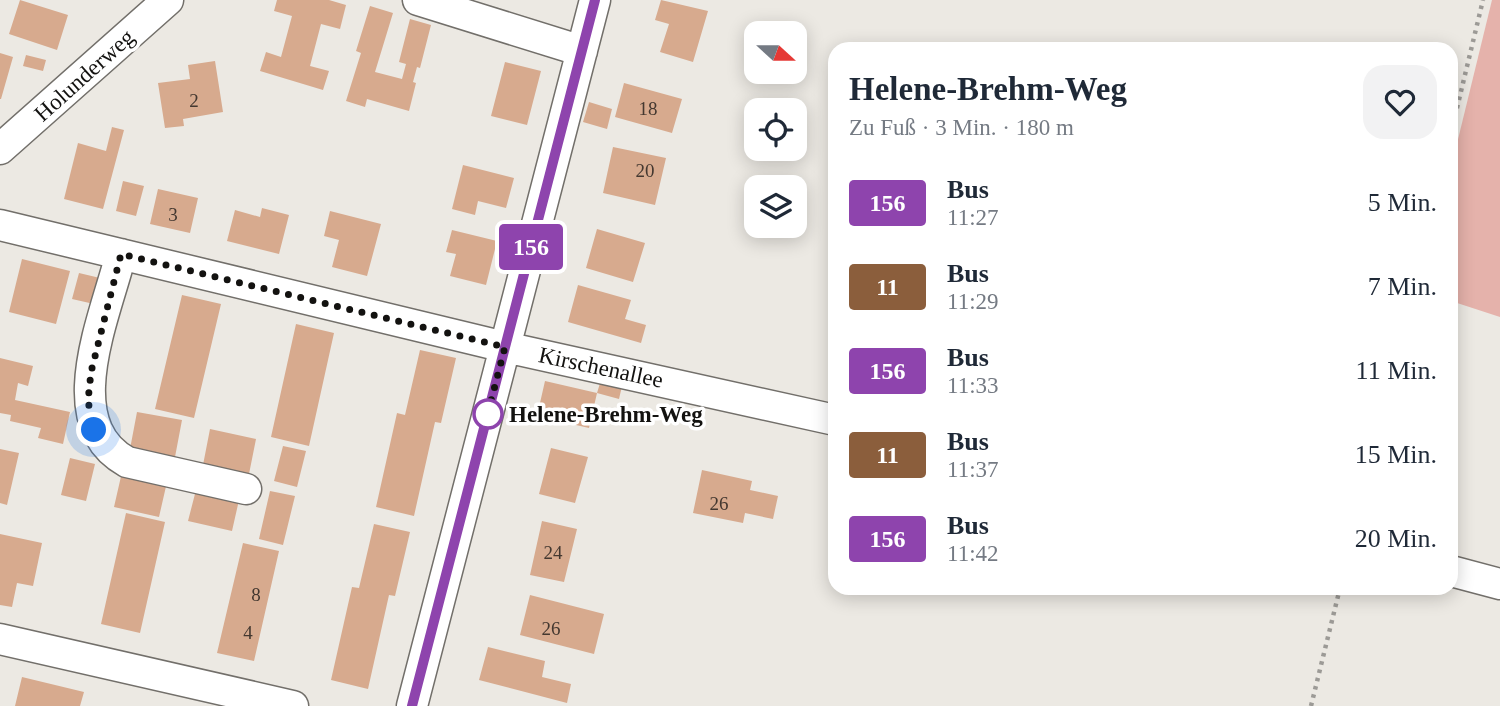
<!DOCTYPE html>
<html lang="de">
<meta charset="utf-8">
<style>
:root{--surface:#fff;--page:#f2f2f3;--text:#1f2937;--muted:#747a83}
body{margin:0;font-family:"Times New Roman",serif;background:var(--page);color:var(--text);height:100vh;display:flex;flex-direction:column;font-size:26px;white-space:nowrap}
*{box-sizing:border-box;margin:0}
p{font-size:23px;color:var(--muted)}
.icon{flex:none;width:38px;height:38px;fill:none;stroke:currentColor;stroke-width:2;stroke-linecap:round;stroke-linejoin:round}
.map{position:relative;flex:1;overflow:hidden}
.side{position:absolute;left:828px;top:42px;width:630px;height:553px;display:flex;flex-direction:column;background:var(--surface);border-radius:21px;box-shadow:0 4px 18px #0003}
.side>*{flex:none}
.badge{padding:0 14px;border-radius:5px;font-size:24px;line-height:46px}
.needle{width:46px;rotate:111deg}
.tools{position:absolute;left:744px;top:21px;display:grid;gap:14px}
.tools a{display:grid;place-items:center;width:63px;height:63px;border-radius:14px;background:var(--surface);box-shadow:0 4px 18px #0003;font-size:35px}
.you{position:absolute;width:35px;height:35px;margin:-18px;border:5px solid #fff;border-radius:50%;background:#1a73e8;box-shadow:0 0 0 10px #1a73e833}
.map>.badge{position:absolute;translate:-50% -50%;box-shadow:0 0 0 4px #fff}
.round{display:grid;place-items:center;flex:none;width:74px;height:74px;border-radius:21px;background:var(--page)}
.summary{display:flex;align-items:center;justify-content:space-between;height:119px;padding:0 21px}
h1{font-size:33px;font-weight:800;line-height:52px}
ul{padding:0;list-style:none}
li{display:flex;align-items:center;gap:21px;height:84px;padding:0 21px}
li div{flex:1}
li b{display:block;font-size:26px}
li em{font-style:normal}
li .badge{min-width:77px;font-weight:700;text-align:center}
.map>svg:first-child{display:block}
.green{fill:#e5b2ab}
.building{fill:#d7aa8e}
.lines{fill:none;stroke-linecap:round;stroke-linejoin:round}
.minor-casing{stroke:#726f6a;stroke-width:33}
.path{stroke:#9c9a96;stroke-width:4.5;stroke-dasharray:3.5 5;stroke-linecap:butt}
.minor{stroke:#fff;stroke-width:30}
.line-casing{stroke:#fff;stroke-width:16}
.line{stroke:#8e44ad;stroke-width:10}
.walk{stroke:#131210;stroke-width:7;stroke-dasharray:0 12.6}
.stop-dot{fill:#fff;stroke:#8e44ad;stroke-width:3.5}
.labels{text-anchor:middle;stroke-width:7;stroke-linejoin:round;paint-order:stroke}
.number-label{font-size:19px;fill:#443830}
.street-label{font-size:23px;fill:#131210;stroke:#fff}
.stop-label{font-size:23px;font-weight:bold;fill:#131210;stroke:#fff;text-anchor:start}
</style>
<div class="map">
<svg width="1500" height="706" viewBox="0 0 1500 706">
<rect width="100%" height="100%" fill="#ece9e3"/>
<path class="green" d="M 1492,0 L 1500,0 L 1500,317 L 1451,301 L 1451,168 Z"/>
<path class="building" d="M 20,0 L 68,15 L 57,50 L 9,34 Z
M 277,0 L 329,0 L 346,5 L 340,29 L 321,24 L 310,66 L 329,71 L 323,90 L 260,71 L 266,52 L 281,57 L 292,16 L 274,11 Z
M 661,0 L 708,11 L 693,62 L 660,52 L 669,24 L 655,20 Z
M 370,6 L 393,13 L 375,72 L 402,79 L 406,64 L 399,62 L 410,19 L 431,25 L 420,68 L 417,67 L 413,82 L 416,83 L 409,111 L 367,99 L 365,107 L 346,101 L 361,53 L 356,51 Z
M 0,53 L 13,57 L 1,99 L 0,99 Z
M 26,55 L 46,60 L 43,71 L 23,66 Z
M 215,61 L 223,112 L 183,119 L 184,126 L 165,128 L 158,83 L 190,79 L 188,65 Z
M 505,62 L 541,71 L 527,125 L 491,116 Z
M 624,83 L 682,99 L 672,133 L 615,117 Z
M 589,102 L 612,109 L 607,129 L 583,122 Z
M 112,127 L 124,130 L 103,209 L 64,199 L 78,143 L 106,151 Z
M 613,147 L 666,158 L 655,205 L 603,193 Z
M 463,165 L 514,178 L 506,208 L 478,201 L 475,215 L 452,209 Z
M 123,181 L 144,186 L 136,216 L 116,211 Z
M 158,189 L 198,198 L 190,233 L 150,224 Z
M 262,208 L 289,215 L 279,254 L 227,241 L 235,210 L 260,217 Z
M 330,211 L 381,224 L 367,276 L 332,267 L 339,240 L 324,236 Z
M 597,229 L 645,243 L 633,282 L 586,268 Z
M 452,230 L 497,241 L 486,285 L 450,276 L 456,254 L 446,252 Z
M 22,259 L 70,271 L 56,324 L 9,312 Z
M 79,273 L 100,278 L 94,304 L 72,299 Z
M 578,285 L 631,300 L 625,319 L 646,325 L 641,343 L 568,322 Z
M 182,295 L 221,304 L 194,418 L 155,409 Z
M 296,324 L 334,333 L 309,446 L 271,437 Z
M 420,350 L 456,358 L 441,423 L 435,422 L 414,516 L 376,507 L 397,413 L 405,415 Z
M 0,358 L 33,366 L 28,386 L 18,383 L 15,400 L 70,412 L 63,444 L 38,438 L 41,428 L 10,421 L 11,415 L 0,413 Z
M 601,380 L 622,386 L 619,399 L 597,393 Z
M 545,381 L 597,393 L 589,428 L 537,416 Z
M 137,412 L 182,420 L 175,457 L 130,449 Z
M 210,429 L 256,439 L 249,474 L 203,465 Z
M 283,446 L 306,451 L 297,487 L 274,481 Z
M 551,448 L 588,457 L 575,503 L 539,494 Z
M 0,449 L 19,453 L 7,505 L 0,503 Z
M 70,458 L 95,464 L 86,501 L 61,495 Z
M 702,470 L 752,481 L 750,490 L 778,496 L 773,519 L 745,513 L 743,523 L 693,513 Z
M 122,472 L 167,482 L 159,517 L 114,507 Z
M 196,490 L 239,500 L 232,531 L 188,521 Z
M 270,491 L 295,496 L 283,545 L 259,539 Z
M 126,513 L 165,522 L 140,633 L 101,624 Z
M 542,521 L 577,529 L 564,582 L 530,575 Z
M 374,524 L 410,532 L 395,596 L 389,595 L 368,689 L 331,680 L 352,587 L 359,588 Z
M 0,534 L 42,543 L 33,586 L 17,583 L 12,607 L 0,605 Z
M 243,543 L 279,551 L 254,661 L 217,653 Z
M 530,595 L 604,614 L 594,654 L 520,635 Z
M 488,647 L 545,661 L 542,677 L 571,684 L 567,703 L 479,680 Z
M 22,677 L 84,692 L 80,706 L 15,706 Z"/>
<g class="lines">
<g class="minor-casing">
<path id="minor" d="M 418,0 L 582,51
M 0,149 L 168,0
M 0,225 L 505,347 L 835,420
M 121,254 C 106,315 56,423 127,462 L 246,489
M 1451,571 L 1500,584
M 0,639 L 293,706
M 412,706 L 595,0"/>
</g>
<path class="path" d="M 1451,133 L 1483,0
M 1311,706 L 1340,588"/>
<use href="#minor" class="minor"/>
</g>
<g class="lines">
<g class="line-casing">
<path id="line" d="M 412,706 L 595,0"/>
</g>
<use href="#line" class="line"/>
<path class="walk" d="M 94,430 L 88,401 L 91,372 L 121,254 L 505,347 L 485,424 L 488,414"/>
</g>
<circle class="stop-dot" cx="488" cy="414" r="14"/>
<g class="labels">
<g class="number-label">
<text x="194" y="107">2</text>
<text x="648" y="115">18</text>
<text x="645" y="177">20</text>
<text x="173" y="221">3</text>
<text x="719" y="510">26</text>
<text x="553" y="559">24</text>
<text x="256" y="601">8</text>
<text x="551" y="635">26</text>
<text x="248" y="639">4</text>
</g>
<g class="street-label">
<text transform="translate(84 75) rotate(-42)" y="8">Holunderweg</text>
<text transform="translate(601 367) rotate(12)" y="8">Kirschenallee</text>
</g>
<g class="stop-label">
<text x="509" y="422">Helene-Brehm-Weg</text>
</g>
</g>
</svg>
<div class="tools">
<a><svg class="needle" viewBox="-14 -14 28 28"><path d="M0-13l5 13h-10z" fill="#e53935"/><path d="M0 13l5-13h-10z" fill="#747a83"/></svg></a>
<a><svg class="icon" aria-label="locate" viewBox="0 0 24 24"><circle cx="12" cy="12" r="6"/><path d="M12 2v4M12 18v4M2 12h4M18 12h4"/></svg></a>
<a><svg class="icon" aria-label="layers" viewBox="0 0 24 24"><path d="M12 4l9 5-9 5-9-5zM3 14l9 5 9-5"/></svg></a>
</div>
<div class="you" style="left:94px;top:430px"></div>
<b class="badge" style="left:531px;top:247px;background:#8e44ad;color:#fff">156</b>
<section class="side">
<div class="summary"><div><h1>Helene-Brehm-Weg</h1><p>Zu Fuß · 3 Min. · 180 m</p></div><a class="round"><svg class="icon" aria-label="heart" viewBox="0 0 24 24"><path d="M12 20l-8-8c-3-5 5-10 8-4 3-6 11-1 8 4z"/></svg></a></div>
<ul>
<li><span class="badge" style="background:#8e44ad;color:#fff">156</span><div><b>Bus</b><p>11:27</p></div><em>5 Min.</em></li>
<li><span class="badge" style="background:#8b5e3c;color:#fff">11</span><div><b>Bus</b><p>11:29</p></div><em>7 Min.</em></li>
<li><span class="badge" style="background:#8e44ad;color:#fff">156</span><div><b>Bus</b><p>11:33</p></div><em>11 Min.</em></li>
<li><span class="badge" style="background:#8b5e3c;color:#fff">11</span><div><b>Bus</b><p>11:37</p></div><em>15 Min.</em></li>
<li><span class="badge" style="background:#8e44ad;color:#fff">156</span><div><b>Bus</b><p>11:42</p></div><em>20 Min.</em></li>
</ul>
</section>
</div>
